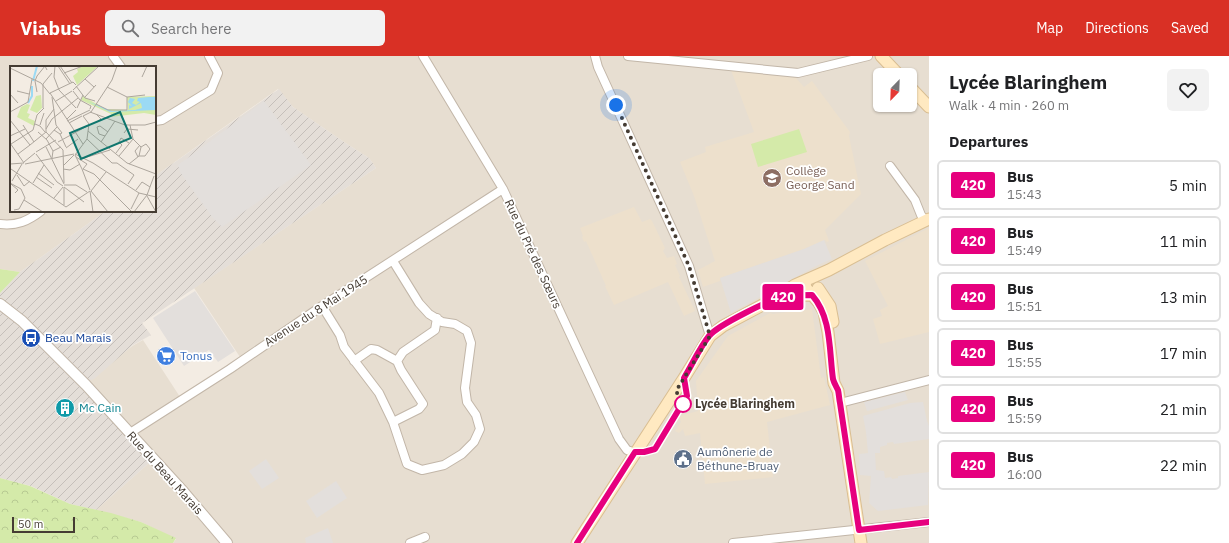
<!DOCTYPE html>
<meta charset="utf-8">
<style>
:root{--surface:#fff;--page:#f2f2f2;--text:#202124;--muted:#757577;--line:#e0e0e0;--accent:#d93025}
body{margin:0;font-family:"IBM Plex Sans",sans-serif;background:var(--page);color:var(--text);height:100vh;display:flex;flex-direction:column;font-size:15px;white-space:nowrap}
*{box-sizing:border-box;margin:0}
p{font-size:13px;color:var(--muted)}
.icon{flex:none;width:22px;height:22px;fill:none;stroke:currentColor;stroke-width:2;stroke-linecap:round;stroke-linejoin:round}
.map{position:relative;flex:1;overflow:hidden}
.details{display:flex;flex-direction:column;background:var(--surface);width:300px}
.details>*{flex:none}
.badge{padding:0 8px;border-radius:3px;font-size:14px;line-height:26px}
.needle{width:26px;rotate:203deg}
.tools{position:absolute;left:873px;top:12px;display:grid;gap:8px}
.tools a{display:grid;place-items:center;width:44px;height:44px;border-radius:6px;background:var(--surface);box-shadow:0 1px 3px #0004;font-size:20px}
.scale{position:absolute;left:12px;bottom:10px;width:63px;box-sizing:border-box;padding-left:4px;border:2px solid #453c33;border-top:0;font-size:11px;line-height:14px;white-space:nowrap;color:#453c33;-webkit-text-stroke:3px #fff;paint-order:stroke}
.you{position:absolute;width:20px;height:20px;margin:-10px;border:3px solid #fff;border-radius:50%;background:#1a73e8;box-shadow:0 0 0 6px #1a73e833}
.map>.badge{position:absolute;translate:-50% -50%;box-shadow:0 0 0 2px #fff}
h2{padding:0 20px;font-size:15px;line-height:36px}
.round{display:grid;place-items:center;flex:none;width:42px;height:42px;border-radius:6px;background:var(--page)}
.summary{display:flex;align-items:center;justify-content:space-between;height:68px;padding:0 20px}
h1{font-size:19px;font-weight:700;line-height:30px}
ul{padding:0;list-style:none}
li{display:flex;align-items:center;gap:12px;height:50px;margin:0 8px 6px;padding:0 12px;border:2px solid var(--line);border-radius:6px}
li div{flex:1}
li b{display:block;font-size:15px}
li em{font-style:normal}
li .badge{min-width:44px;font-weight:700;text-align:center}
header{display:flex;align-items:center;gap:24px;box-sizing:border-box;height:56px;padding:0 20px;background:var(--accent);color:#fff}
header strong{font-size:19px}
nav{display:flex;gap:22px;margin-inline-start:auto;font-size:14px}
.search{width:280px;height:36px;background:var(--page);display:flex;align-items:center;gap:10px;box-sizing:border-box;padding:0 14px;border-radius:6px;color:var(--muted);font-size:15px}
main{display:flex;flex:1;min-height:0}
.map>svg:first-child{display:block}
.residential{fill:#e7ded1;fill-rule:evenodd}
.industrial{fill:url(#industrial-furrows)}
.education{fill:#ede0cc}
.grass{fill:#d4eaa9}
.forest{fill:url(#forest-crowns)}
.parking{fill:#e3dfdc}
.lines{fill:none;stroke-linecap:round;stroke-linejoin:round}
.minor-casing{stroke:#c2b6a8;stroke-width:10}
.tertiary-casing{stroke:#c2b6a8;stroke-width:12}
.secondary-casing{stroke:#d9be92;stroke-width:13}
.minor{stroke:#fff;stroke-width:8}
.tertiary{stroke:#fff;stroke-width:10}
.secondary{stroke:#ffe9c1;stroke-width:11}
.line-casing{stroke:#fff;stroke-width:9}
.line{stroke:#e6007e;stroke-width:6}
.walk{stroke:#453c33;stroke-width:4;stroke-dasharray:0 7.2}
.stop-dot{fill:#fff;stroke:#e6007e;stroke-width:2}
.labels{text-anchor:middle;stroke-width:3.5;stroke-linejoin:round;paint-order:stroke}
.education-label{font-size:12px;fill:#785e54;stroke:#fff;text-anchor:start}
.street-label{font-size:12px;fill:#453c33;stroke:#fff}
.transit-label{font-size:12px;fill:#164399;stroke:#fff;text-anchor:start}
.shop-label{font-size:12px;fill:#366cbe;stroke:#fff;text-anchor:start}
.stop-label{font-size:12px;font-weight:bold;fill:#453c33;stroke:#fff;text-anchor:start}
.culture-label{font-size:12px;fill:#0d838f;stroke:#fff;text-anchor:start}
.service-label{font-size:12px;fill:#4e5e75;stroke:#fff;text-anchor:start}
.inset-river{fill:none;stroke:#9bdaf4;stroke-width:2}
.inset-road{fill:none;stroke:#ada69d;stroke-width:1}
.view{fill:#0f766e;fill-opacity:0.15;stroke:#0f766e;stroke-width:2}
.inset-edge{fill:none;stroke:#453c33;stroke-width:2}
</style>
<header>
<strong>Viabus</strong>
<div class="search"><svg class="icon" aria-label="search" viewBox="0 0 24 24"><circle cx="10" cy="10" r="6"/><path d="M15 15l6 6"/></svg>Search here</div>
<nav><a>Map</a><a>Directions</a><a>Saved</a></nav>
</header>
<main>
<div class="map">
<svg width="929" height="487" viewBox="0 0 929 487">
<defs>
<pattern id="industrial-furrows" width="10" height="10" patternUnits="userSpaceOnUse"><rect width="10" height="10" fill="#e4ded8"/><path d="M-1 1l2-2M0 10L10 0M9 11l2-2" fill="none" stroke="#c5bfba"/></pattern>
<pattern id="forest-crowns" width="20" height="18" patternUnits="userSpaceOnUse"><rect width="20" height="18" fill="#d4eaa9"/><path d="M2 6a3 3 0 1 1 6 0M12 15a3 3 0 1 1 6 0" fill="none" stroke="#b7ca92"/></pattern>
</defs>
<rect width="100%" height="100%" fill="#f3ece3"/>
<path class="residential" d="M 0,0 L 929,0 L 929,487 L 173,487 L 176,483 L 141,466 L 96,454 L 149,407 L 99,349 L 79,328 L 134,289 L 143,284 L 182,344 L 242,304 L 194,232 L 376,112 L 369,102 L 344,86 L 293,51 L 278,33 L 155,120 L 155,11 L 11,11 L 11,155 L 106,155 L 20,216 L 0,213 ZM 880,19 L 910,19 L 910,49 L 880,49 Z"/>
<path class="industrial" d="M 279,33 L 293,51 L 344,86 L 369,102 L 376,112 L 142,267 L 151,279 L 133,289 L 94,323 L 79,328 L 99,349 L 149,407 L 96,454 L 70,448 L 31,430 L 0,422 L 0,237 L 20,216 L 106,155 L 155,155 L 155,120 Z"/>
<path class="education" d="M 731,14 L 795,21 L 804,31 L 812,25 L 850,76 L 849,80 L 861,138 L 825,174 L 829,185 L 827,186 L 825,184 L 804,193 L 720,222 L 720,225 L 703,231 L 698,214 L 715,205 L 694,140 L 680,106 L 706,96 L 705,91 L 754,76 Z
M 634,151 L 642,166 L 650,163 L 652,165 L 665,192 L 663,195 L 667,202 L 674,200 L 677,208 L 675,209 L 680,220 L 679,221 L 695,255 L 684,260 L 668,226 L 614,249 L 605,230 L 606,230 L 586,185 L 584,186 L 582,181 L 583,180 L 580,172 Z
M 929,172 L 929,276 L 880,288 L 873,263 L 882,260 L 880,254 L 888,250 L 865,205 Z
M 812,253 L 821,322 L 824,321 L 830,349 L 767,366 L 773,421 L 705,428 L 700,377 L 685,380 L 683,373 L 679,377 L 675,375 L 681,366 L 679,360 L 698,355 L 696,325 L 728,280 L 770,257 L 773,258 Z"/>
<path class="grass" d="M 799,73 L 807,96 L 758,111 L 751,88 Z
M 0,213 L 20,216 L 0,237 Z"/>
<path class="forest" d="M 0,422 L 30,430 L 70,448 L 111,457 L 141,466 L 176,482 L 173,487 L 0,487 Z"/>
<path class="parking" d="M 264,45 L 311,109 L 222,171 L 212,161 L 180,116 L 178,109 Z
M 824,184 L 832,203 L 816,210 L 731,257 L 720,222 L 804,193 Z
M 195,235 L 235,295 L 218,306 L 209,294 L 184,310 L 153,262 Z
M 905,336 L 908,344 L 867,355 L 864,346 Z
M 923,346 L 927,365 L 929,370 L 929,383 L 894,388 L 893,386 L 887,387 L 887,389 L 880,391 L 880,397 L 875,397 L 876,414 L 884,415 L 885,422 L 891,421 L 892,423 L 898,422 L 898,420 L 929,416 L 928,449 L 878,455 L 869,447 L 871,420 L 860,419 L 859,398 L 868,397 L 866,376 L 863,360 L 910,347 Z
M 266,403 L 279,422 L 262,433 L 249,415 Z
M 336,425 L 347,442 L 317,462 L 306,445 Z
M 328,472 L 333,487 L 306,487 L 305,482 Z"/>
<g class="lines">
<g class="minor-casing">
<path id="minor" d="M 113,0 L 121,11
M 423,0 L 503,133 L 619,383 L 627,394 L 635,397
M 595,0 L 598,11 L 689,210 L 710,280
M 628,0 L 798,17 L 868,0
M 155,65 L 162,64 L 211,34 L 218,17 L 209,0
M 890,110 L 915,144 L 921,159 L 925,164
M 0,168 C 17,170 28,165 41,155
M 322,250 L 340,279 L 344,291 L 379,337 L 393,366 L 407,408 L 422,414 L 444,409 L 462,398 L 474,386 L 480,373 L 476,359 L 467,346 L 465,332 L 471,287 L 467,275 L 455,268 L 442,266 L 429,258 L 419,247 L 393,205
M 354,305 L 371,293 L 377,294 L 397,305
M 840,347 L 929,324
M 393,366 L 419,353 L 423,348 L 401,314 L 397,305 L 403,296 L 435,274 L 437,262
M 130,377 L 230,313 L 322,250 L 503,133
M 410,487 L 425,481
M 733,487 L 929,466"/>
</g>
<g class="tertiary-casing">
<path id="tertiary" d="M 0,248 L 22,265 L 86,329 L 181,433 L 227,487"/>
</g>
<g class="secondary-casing">
<path id="secondary" d="M 881,0 L 899,19
M 910,31 L 929,51
M 807,224 L 805,228 L 806,232 L 819,247 L 824,256 L 828,276 L 834,327 L 838,335 L 861,487
M 818,232 L 830,250 L 833,266
M 777,242 L 785,240 L 812,239
M 577,487 L 684,322 L 710,280 L 723,270 L 770,245 L 795,229 L 829,214 L 885,184 L 929,163"/>
</g>
<use href="#minor" class="minor"/>
<use href="#tertiary" class="tertiary"/>
<use href="#secondary" class="secondary"/>
</g>
<g class="lines">
<g class="line-casing">
<path id="line" d="M 577,487 L 635,396 L 644,396 L 655,393 L 687,340 L 684,322 C 692,309 700,291 709,280 C 718,269 771,243 785,240 C 794,239 803,239 812,239 C 832,262 829,295 833,323 C 834,327 836,330 838,334 C 839,338 839,343 840,347 L 859,474 L 929,466"/>
</g>
<use href="#line" class="line"/>
<path class="walk" d="M 616,49 L 689,210 L 710,280 L 676,335 L 683,348"/>
</g>
<defs>
<g id="school-disc" transform="scale(1)"><circle r="9.5" fill="#8d6e63" stroke="#fff"/><path d="M0-5L7-2L0 1L-7-2ZM-4 1L0 2.5L4 1V4Q0 6-4 4Z" fill="#fff"/></g>
<g id="bus-disc" transform="scale(1)"><circle r="9.5" fill="#1a4fb4" stroke="#fff"/><path d="M-5-6H5V4H4V6H2V4H-2V6H-4V4H-5ZM-3.5-4V0h7V-4ZM-3.5 1.2v1.5H-2V1.2ZM2 1.2v1.5H3.5V1.2Z" fill="#fff"/></g>
<g id="supermarket-disc" transform="scale(1)"><circle r="9.5" fill="#3f7fe0" stroke="#fff"/><path d="M-6-5.5h2.5l.6 2H6L4.5 2H-2.5L-4.4-4H-6ZM-1.5 3.2a1.3 1.3 0 1 0 .1 0ZM3 3.2a1.3 1.3 0 1 0 .1 0Z" fill="#fff"/></g>
<g id="building-disc" transform="scale(1)"><circle r="9.5" fill="#0f9aa8" stroke="#fff"/><path d="M-4-6H4V6H1V3H-1V6H-4ZM-2.5-4.3h1.7v1.8h-1.7ZM.8-4.3h1.7v1.8H.8ZM-2.5-1h1.7V.8h-1.7ZM.8-1h1.7V.8H.8Z" fill="#fff"/></g>
<g id="civic-disc" transform="scale(1)"><circle r="9.5" fill="#5c6f8a" stroke="#fff"/><path d="M-.6-6.5H3V-4.5H.6V-3L4-1V1h2V6H-6V1h2V-1L-.6-3ZM-1.2 2.5V6h2.4V2.5Z" fill="#fff"/></g>
</defs>
<g fill-rule="evenodd">
<use href="#school-disc" x="772" y="122"/>
<use href="#bus-disc" x="31" y="282"/>
<use href="#supermarket-disc" x="166" y="300"/>
<use href="#building-disc" x="65" y="352"/>
<use href="#civic-disc" x="683" y="403"/>
</g>
<circle class="stop-dot" cx="683" cy="348" r="8"/>
<g class="labels">
<g class="education-label">
<text x="786" y="119">Collège<tspan x="786" dy="14">George Sand</tspan></text>
</g>
<g class="street-label">
<text transform="translate(533 198) rotate(65)" y="4">Rue du Pré des Sœurs</text>
<text transform="translate(316 255) rotate(-33)" y="4">Avenue du 8 Mai 1945</text>
<text transform="translate(165 417) rotate(48)" y="4">Rue du Beau Marais</text>
</g>
<g class="transit-label">
<text x="45" y="286">Beau Marais</text>
</g>
<g class="shop-label">
<text x="180" y="304">Tonus</text>
</g>
<g class="stop-label">
<text x="695" y="352">Lycée Blaringhem</text>
</g>
<g class="culture-label">
<text x="79" y="356">Mc Cain</text>
</g>
<g class="service-label">
<text x="697" y="400">Aumônerie de<tspan x="697" dy="14">Béthune-Bruay</tspan></text>
</g>
</g>
<g transform="translate(10 10)">
<rect width="146" height="146" fill="#f3ece3"/>
<path d="M 31,29 L 32,42 L 27,47 L 20,44 L 26,30 ZM 17,38 L 20,39 L 17,47 L 20,48 L 18,52 L 25,55 L 24,60 L 7,51 L 11,41 Z" fill="#d4eaa9"/>
<path d="M 73,30 L 95,43 L 118,44 L 117,31 L 146,30 L 146,49 L 134,47 L 100,51 L 101,48 L 71,34 Z" fill="#d4eaa9"/>
<path d="M 74,0 L 87,1 L 67,19 L 63,10 L 68,6 L 67,3 Z" fill="#d4eaa9"/>
<path d="M 139,31 L 146,31 L 146,44 L 100,46 L 77,35 L 102,45 L 125,44 L 132,42 L 131,37 L 119,43 L 119,39 L 122,40 L 118,36 L 120,32 L 125,33 L 122,37 L 126,39 L 130,36 L 127,35 L 128,32 Z" fill="#9bdaf4"/>
<path class="inset-river" d="M 23,15 L 27,0M 18,37 L 22,30 L 22,20"/>
<path class="inset-road" d="M 45,0 L 44,11 L 49,24 L 66,42M 48,0 L 60,18M 50,0 L 62,17M 0,2 L 31,17 L 40,28M 54,7 L 73,0M 132,11 L 137,0M 75,13 L 84,21M 66,20 L 75,32 L 85,35M 97,21 L 117,31 L 135,29M 63,24 L 89,0M 7,25 L 19,28M 63,25 L 70,34 L 81,40 L 80,43M 27,26 L 25,15 L 27,10 L 35,0 L 37,4M 40,27 L 63,16 L 66,19M 40,27 L 73,78M 0,28 L 8,37M 42,31 L 46,59 L 52,67 L 50,68M 75,31 L 86,19M 46,35 L 62,25M 86,38 L 98,44 L 117,44 L 117,31M 33,42 L 33,18 L 42,7M 67,42 L 73,29M 0,46 L 18,36 L 22,13M 80,46 L 115,59 L 135,59 L 146,56M 86,48 L 91,53 L 87,56M 73,50 L 81,46 L 102,14 L 107,0M 57,53 L 66,44M 0,54 L 20,79M 57,55 L 80,44M 59,57 L 72,50M 25,58 L 30,60 L 35,66M 13,59 L 24,76M 30,59 L 34,47M 36,63 L 42,53 L 68,32M 23,64 L 27,49 L 34,42M 44,64 L 50,68 L 56,81M 78,65 L 117,97 L 146,108M 28,66 L 37,74 L 43,85M 36,66 L 36,54 L 44,43M 36,66 L 53,84M 114,67 L 117,63 L 128,64M 0,70 L 15,63M 95,70 L 89,68 L 87,61 L 90,60 L 98,66M 36,73 L 47,61M 77,73 L 102,97 L 107,97 L 124,109 L 118,118M 48,76 L 79,59M 91,76 L 105,55M 0,77 L 14,97M 1,78 L 23,64M 20,79 L 36,66M 36,81 L 54,118M 56,82 L 68,73M 53,84 L 54,117M 26,86 L 46,74M 106,87 L 112,79 L 109,76 L 111,72 L 119,77M 8,88 L 20,79M 26,88 L 47,116 L 53,120M 65,88 L 83,97 L 129,127 L 146,131M 65,89 L 77,73 L 79,58 L 73,50M 65,89 L 72,103M 109,90 L 123,73 L 120,59M 129,90 L 135,90 L 140,83 L 136,78 L 131,81M 66,91 L 77,98 L 73,103M 128,91 L 125,85 L 130,79M 42,92 L 43,85 L 51,81M 74,92 L 100,84M 14,96 L 25,87M 0,98 L 14,97M 15,98 L 64,88M 119,98 L 129,90 L 131,81 L 123,73M 53,100 L 64,89M 1,103 L 56,141 L 80,125M 53,103 L 60,104 L 70,98M 72,103 L 80,124M 73,103 L 84,108 L 122,146M 28,107 L 44,119M 7,109 L 14,120 L 20,115M 26,111 L 42,122M 2,115 L 12,98M 0,117 L 11,123 L 15,132 L 9,143 L 4,144M 23,117 L 34,99M 1,118 L 8,124 L 5,127M 54,119 L 66,119 L 77,126M 54,121 L 74,136M 126,124 L 132,116 L 140,121M 80,125 L 83,146M 81,125 L 96,106M 81,125 L 98,146M 137,129 L 144,110M 137,130 L 146,146M 44,132 L 53,121M 14,134 L 33,146M 54,139 L 54,121M 121,143 L 129,127M 124,146 L 137,129"/>
<path class="view" d="M 110,46 L 121,72 L 71,93 L 60,67 Z"/>
<rect width="146" height="146" class="inset-edge"/>
</g>
</svg>
<div class="tools">
<a><svg class="needle" viewBox="-14 -14 28 28"><path d="M0-13l5 13h-10z" fill="#e53935"/><path d="M0 13l5-13h-10z" fill="#757577"/></svg></a>
</div>
<div class="scale">50 m</div>
<div class="you" style="left:616px;top:49px"></div>
<b class="badge" style="left:783px;top:241px;background:#e6007e;color:#fff">420</b>
</div>
<section class="details">
<div class="summary"><div><h1>Lycée Blaringhem</h1><p>Walk · 4 min · 260 m</p></div><a class="round"><svg class="icon" aria-label="heart" viewBox="0 0 24 24"><path d="M12 20l-8-8c-3-5 5-10 8-4 3-6 11-1 8 4z"/></svg></a></div>
<h2>Departures</h2>
<ul>
<li><span class="badge" style="background:#e6007e;color:#fff">420</span><div><b>Bus</b><p>15:43</p></div><em>5 min</em></li>
<li><span class="badge" style="background:#e6007e;color:#fff">420</span><div><b>Bus</b><p>15:49</p></div><em>11 min</em></li>
<li><span class="badge" style="background:#e6007e;color:#fff">420</span><div><b>Bus</b><p>15:51</p></div><em>13 min</em></li>
<li><span class="badge" style="background:#e6007e;color:#fff">420</span><div><b>Bus</b><p>15:55</p></div><em>17 min</em></li>
<li><span class="badge" style="background:#e6007e;color:#fff">420</span><div><b>Bus</b><p>15:59</p></div><em>21 min</em></li>
<li><span class="badge" style="background:#e6007e;color:#fff">420</span><div><b>Bus</b><p>16:00</p></div><em>22 min</em></li>
</ul>
</section>
</main>
